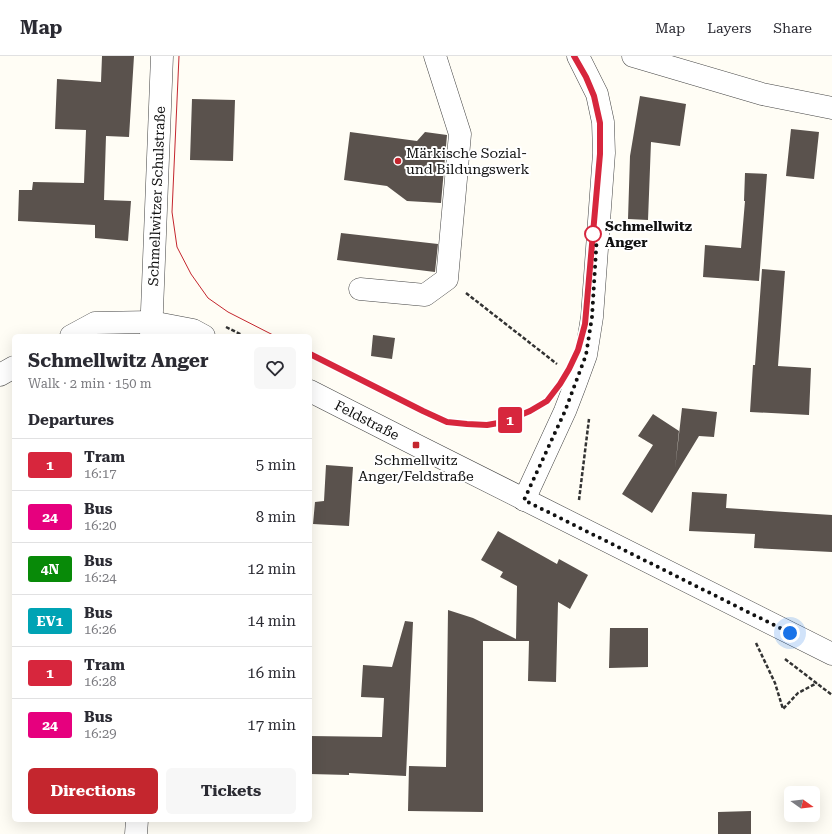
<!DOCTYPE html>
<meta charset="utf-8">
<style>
:root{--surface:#fff;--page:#f7f7f7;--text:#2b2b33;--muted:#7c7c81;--line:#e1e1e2;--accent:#c4262e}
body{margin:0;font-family:"Roboto Serif",serif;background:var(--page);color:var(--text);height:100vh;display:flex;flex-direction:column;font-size:15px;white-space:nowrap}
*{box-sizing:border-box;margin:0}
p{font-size:13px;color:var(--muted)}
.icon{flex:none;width:22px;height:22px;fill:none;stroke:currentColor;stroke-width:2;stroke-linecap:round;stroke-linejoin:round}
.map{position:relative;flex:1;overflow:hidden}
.side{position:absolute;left:12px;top:278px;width:300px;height:488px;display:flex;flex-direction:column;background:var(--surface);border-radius:6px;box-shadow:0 4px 16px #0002}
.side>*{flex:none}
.badge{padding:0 8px;border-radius:3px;font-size:14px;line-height:26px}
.needle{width:26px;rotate:104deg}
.tools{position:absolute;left:784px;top:730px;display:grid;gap:8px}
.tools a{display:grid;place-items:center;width:36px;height:36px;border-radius:6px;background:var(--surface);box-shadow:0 4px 16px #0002;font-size:20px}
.you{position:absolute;width:20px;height:20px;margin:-10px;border:3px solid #fff;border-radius:50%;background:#1a73e8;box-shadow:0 0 0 6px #1a73e833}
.map>.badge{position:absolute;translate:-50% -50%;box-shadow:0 0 0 2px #fff}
h2{padding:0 16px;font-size:15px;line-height:36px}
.round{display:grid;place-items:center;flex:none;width:42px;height:42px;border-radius:6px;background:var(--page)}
.headline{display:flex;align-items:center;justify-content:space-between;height:68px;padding:0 16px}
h1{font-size:19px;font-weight:700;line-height:30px}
.primary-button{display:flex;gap:8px;margin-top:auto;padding:8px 16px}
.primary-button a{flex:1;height:46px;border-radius:6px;background:var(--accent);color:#fff;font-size:16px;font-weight:700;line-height:46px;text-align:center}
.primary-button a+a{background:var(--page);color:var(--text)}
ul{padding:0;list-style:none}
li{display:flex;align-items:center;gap:12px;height:52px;padding:0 16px;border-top:1px solid var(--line)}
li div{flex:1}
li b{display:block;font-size:15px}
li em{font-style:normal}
li .badge{min-width:44px;font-weight:700;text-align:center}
header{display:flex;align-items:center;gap:24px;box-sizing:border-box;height:56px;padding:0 20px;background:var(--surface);border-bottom:1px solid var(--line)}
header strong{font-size:19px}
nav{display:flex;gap:22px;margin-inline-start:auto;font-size:14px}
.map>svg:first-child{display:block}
.building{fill:#5a524d}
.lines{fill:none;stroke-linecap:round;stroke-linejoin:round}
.minor-casing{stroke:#444;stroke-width:23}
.path{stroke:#333;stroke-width:2.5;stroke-dasharray:4 2;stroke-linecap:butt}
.minor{stroke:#fff;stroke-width:22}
.tram{stroke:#c4262e;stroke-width:1}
.line-casing{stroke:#fff;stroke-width:9}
.line{stroke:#d7263d;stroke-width:6}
.walk{stroke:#111;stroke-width:4;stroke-dasharray:0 7.2}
.poi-dot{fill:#c4262e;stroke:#fff;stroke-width:1.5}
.stop-dot{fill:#fff;stroke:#d7263d;stroke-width:2}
.labels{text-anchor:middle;stroke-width:4;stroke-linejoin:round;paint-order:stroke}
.poi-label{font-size:14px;fill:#111;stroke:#fff;text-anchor:start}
.street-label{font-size:14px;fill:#111;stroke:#fff}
.stop-label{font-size:14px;font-weight:bold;fill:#111;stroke:#fff;text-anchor:start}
</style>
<header>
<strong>Map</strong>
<nav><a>Map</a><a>Layers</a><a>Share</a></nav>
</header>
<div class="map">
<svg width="832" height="778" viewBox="0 0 832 778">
<rect width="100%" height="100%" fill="#fffdf5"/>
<path class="building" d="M 102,0 L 134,0 L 129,81 L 106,80 L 104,144 L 131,145 L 128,185 L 95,182 L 95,169 L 18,165 L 19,134 L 32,134 L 33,126 L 84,127 L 86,74 L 55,73 L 57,23 L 101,26 Z
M 640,40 L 686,48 L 680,90 L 651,86 L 648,164 L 628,163 L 630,100 Z
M 192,43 L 235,44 L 233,105 L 190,104 Z
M 791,73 L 819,76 L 814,123 L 786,120 Z
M 350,76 L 417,85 L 425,76 L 447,79 L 441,147 L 407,145 L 387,130 L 344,124 Z
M 745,117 L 767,118 L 759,225 L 703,221 L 705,189 L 741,192 L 745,145 L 744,145 Z
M 341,177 L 438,188 L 435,216 L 337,204 Z
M 762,213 L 785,215 L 778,310 L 811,312 L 809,359 L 750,356 L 753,309 L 755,309 Z
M 373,279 L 395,282 L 392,303 L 371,300 Z
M 682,352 L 717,356 L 714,381 L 699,380 L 652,457 L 622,438 L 653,389 L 638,380 L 653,358 L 679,375 L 675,413 Z
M 326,409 L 353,411 L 349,470 L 313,468 L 315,446 L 324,445 Z
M 692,436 L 727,438 L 726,452 L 832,459 L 832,496 L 754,492 L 755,478 L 689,475 Z
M 498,475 L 557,508 L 559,503 L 588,519 L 570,553 L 558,546 L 556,626 L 528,625 L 529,585 L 483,585 L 483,756 L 408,755 L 409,710 L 446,711 L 448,554 L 473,562 L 516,583 L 517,530 L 500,521 L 503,516 L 481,504 Z
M 405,565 L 413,566 L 406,720 L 349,717 L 349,719 L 310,718 L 310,680 L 382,681 L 384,642 L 361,641 L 363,609 L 392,611 Z
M 610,572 L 648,572 L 648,611 L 609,612 Z
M 751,755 L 751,778 L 718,778 L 718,756 Z"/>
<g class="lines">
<g class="minor-casing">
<g id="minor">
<path d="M 633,0 L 762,38 L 832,52"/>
<path d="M 360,233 L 425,239 L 447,223 L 460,78 L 435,0"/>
<path d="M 71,280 L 95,267 L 151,266 L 193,274 L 204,280"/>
<path id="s1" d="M 151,280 L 162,0"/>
<path d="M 0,319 L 14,311"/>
<path id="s2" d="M 310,335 L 416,389 L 832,598"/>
<path d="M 524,444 L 565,355 L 575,329 L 586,299 L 592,261 L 604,97 L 603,66 L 597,38 L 578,0"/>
<path d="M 136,778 L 137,764"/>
</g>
</g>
<path class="path" d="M 466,237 L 557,308
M 226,271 L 244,280
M 579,444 L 589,363
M 756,587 L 775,627 L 783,653 L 798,637 L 817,627
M 785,603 L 832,639"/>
<use href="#minor" class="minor"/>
<path class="tram" d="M 179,0 L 172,156 L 177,191 L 191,218 L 208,242 L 228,256 L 275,280
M 310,298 L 423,355 L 447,366 L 467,368 L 487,369 L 504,366 L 530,355 L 547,345 L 560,328 L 569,313 L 578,294 L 585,268 L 600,98 L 599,67 L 594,41 L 586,21 L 574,0"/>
</g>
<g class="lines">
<g class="line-casing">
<path id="line" d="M 310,298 L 423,355 L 447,366 L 467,368 L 487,369 L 504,366 L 530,355 L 547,345 L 560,328 L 569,313 L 578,294 L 585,268 L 600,98 L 600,67 L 594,40 L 586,21 L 574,0"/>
</g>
<use href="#line" class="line"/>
<path class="walk" d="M 593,178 L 597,179 L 592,261 L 586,299 L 565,355 L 524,444 L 790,577"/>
</g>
<g class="poi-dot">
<circle cx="398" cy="105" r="4"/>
<rect x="412" y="385" width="8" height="8" rx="2"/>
</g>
<circle class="stop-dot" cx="593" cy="178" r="8"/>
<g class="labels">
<g class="poi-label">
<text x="406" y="102">Märkische Sozial-<tspan x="406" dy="16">und Bildungswerk</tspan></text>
<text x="416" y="409" text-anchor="middle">Schmellwitz<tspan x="416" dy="16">Anger/Feldstraße</tspan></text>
</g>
<g class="street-label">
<text dy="5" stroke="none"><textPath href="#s1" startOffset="140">Schmellwitzer Schulstraße</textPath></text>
<text dy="5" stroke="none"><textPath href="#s2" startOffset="64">Feldstraße</textPath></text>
</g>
<g class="stop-label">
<text x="605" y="175">Schmellwitz<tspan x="605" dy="16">Anger</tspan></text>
</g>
</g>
</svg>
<div class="tools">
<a><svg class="needle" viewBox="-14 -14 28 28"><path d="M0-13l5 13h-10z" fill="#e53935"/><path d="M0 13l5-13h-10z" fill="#7c7c81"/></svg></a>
</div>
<div class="you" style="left:790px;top:577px"></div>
<b class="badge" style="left:510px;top:364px;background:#d7263d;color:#fff">1</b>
<section class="side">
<div class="headline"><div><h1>Schmellwitz Anger</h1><p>Walk · 2 min · 150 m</p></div><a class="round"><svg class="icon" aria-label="heart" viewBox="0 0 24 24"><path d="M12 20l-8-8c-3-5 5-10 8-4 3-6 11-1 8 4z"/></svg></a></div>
<h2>Departures</h2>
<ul>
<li><span class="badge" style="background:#d7263d;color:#fff">1</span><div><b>Tram</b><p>16:17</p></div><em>5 min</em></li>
<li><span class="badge" style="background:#e6007e;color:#fff">24</span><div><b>Bus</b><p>16:20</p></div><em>8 min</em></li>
<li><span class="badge" style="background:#088a08;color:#fff">4N</span><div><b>Bus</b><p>16:24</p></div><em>12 min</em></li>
<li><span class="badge" style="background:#00a3b4;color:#fff">EV1</span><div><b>Bus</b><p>16:26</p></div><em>14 min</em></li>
<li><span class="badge" style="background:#d7263d;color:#fff">1</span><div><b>Tram</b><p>16:28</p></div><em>16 min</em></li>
<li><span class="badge" style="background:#e6007e;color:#fff">24</span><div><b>Bus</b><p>16:29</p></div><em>17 min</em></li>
</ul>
<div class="primary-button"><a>Directions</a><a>Tickets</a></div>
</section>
</div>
